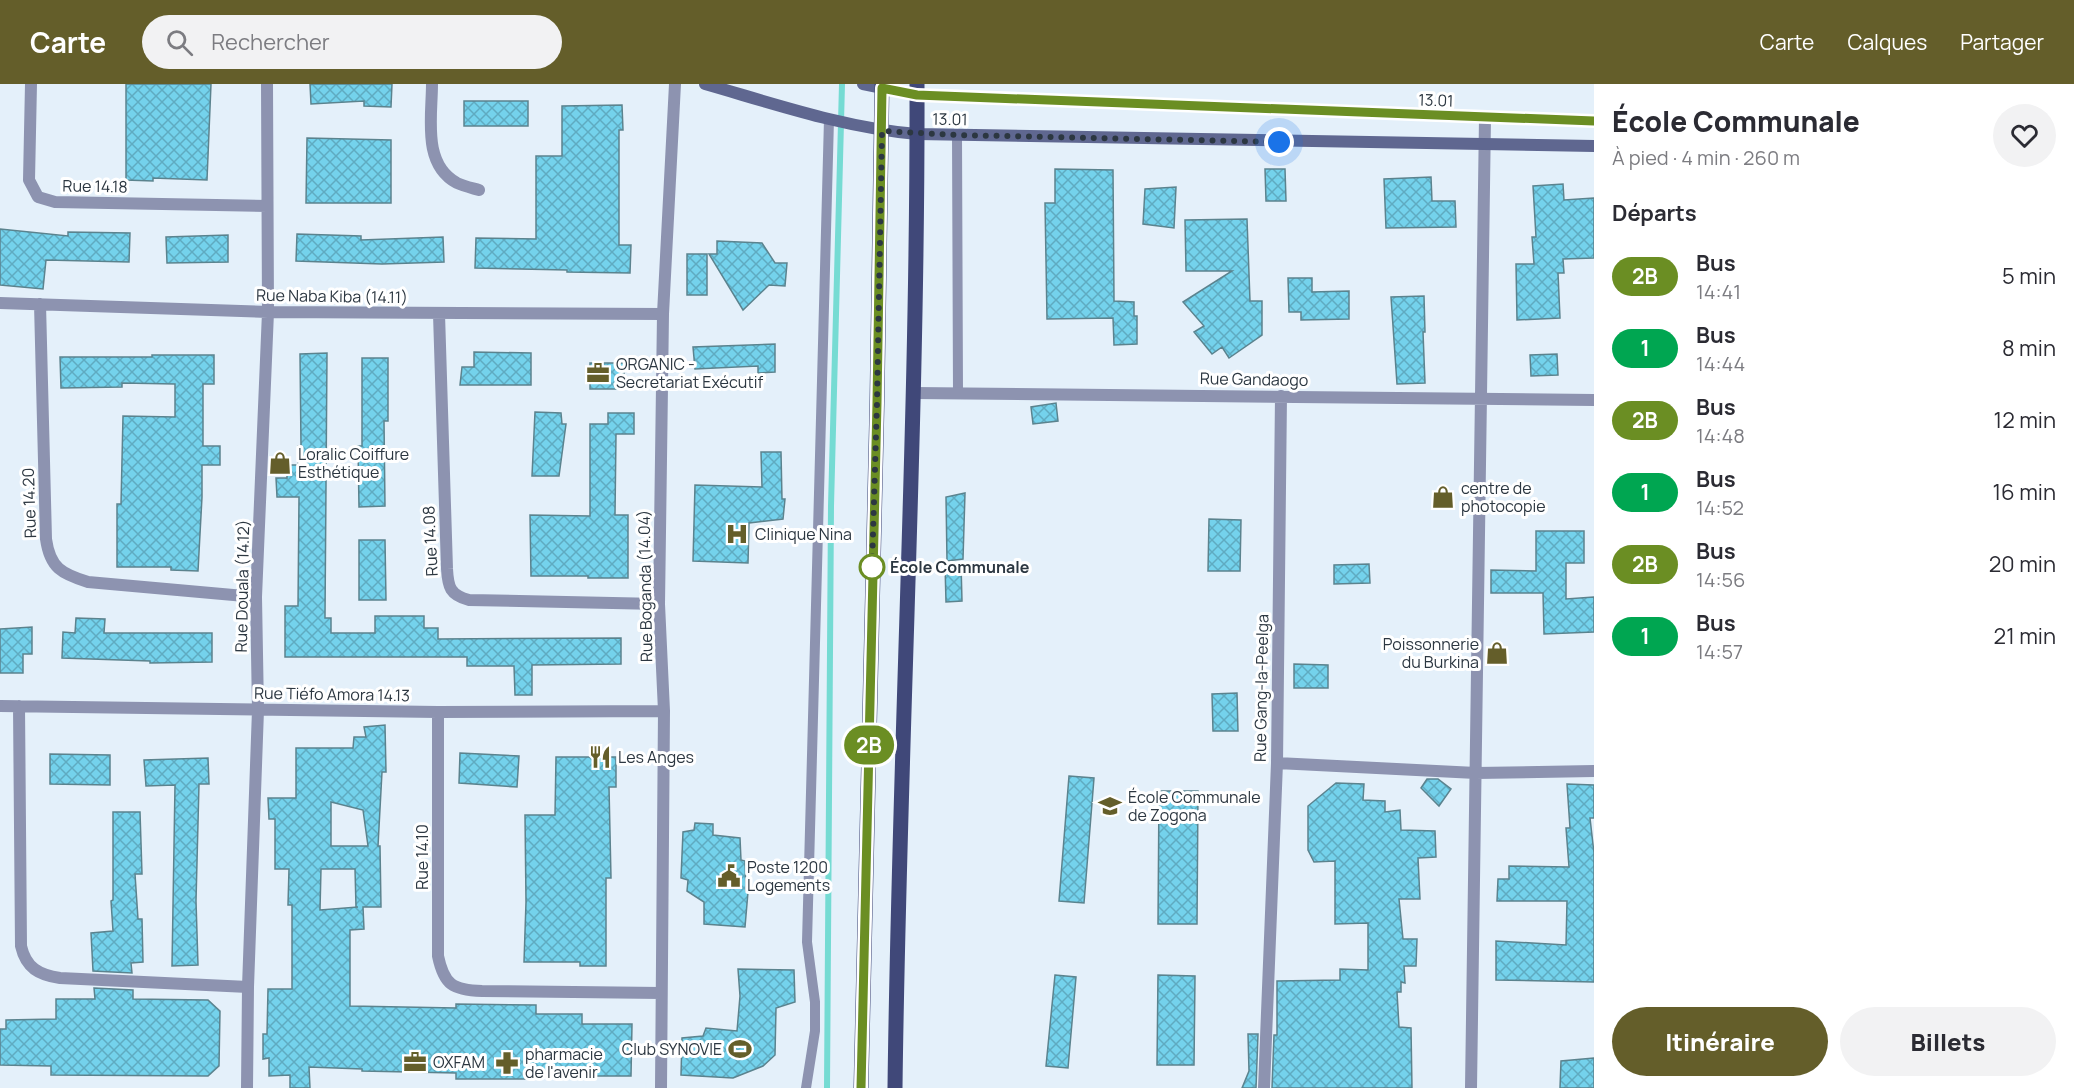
<!DOCTYPE html>
<html lang="fr">
<meta charset="utf-8">
<style>
:root{--surface:#fff;--page:#f2f2f3;--text:#2b2b33;--muted:#7c7c81;--accent:#645e2a}
body{margin:0;font-family:Manrope,sans-serif;background:var(--page);color:var(--text);height:100vh;display:flex;flex-direction:column;font-size:22px;white-space:nowrap}
*{box-sizing:border-box;margin:0}
p{font-size:20px;color:var(--muted)}
.icon{flex:none;width:33px;height:33px;fill:none;stroke:currentColor;stroke-width:2;stroke-linecap:round;stroke-linejoin:round}
.map{position:relative;flex:1;overflow:hidden}
.sheet{display:flex;flex-direction:column;background:var(--surface);width:480px}
.sheet>*{flex:none}
.badge{padding:0 12px;border-radius:20px;font-size:21px;line-height:39px}
.you{position:absolute;width:30px;height:30px;margin:-15px;border:4px solid #fff;border-radius:50%;background:#1a73e8;box-shadow:0 0 0 9px #1a73e833}
.map>.badge{position:absolute;translate:-50% -50%;box-shadow:0 0 0 3px #fff}
h2{padding:0 18px;font-size:22px;line-height:54px}
.round{display:grid;place-items:center;flex:none;width:63px;height:63px;border-radius:32px;background:var(--page)}
.headline{display:flex;align-items:center;justify-content:space-between;height:102px;padding:0 18px}
h1{font-size:28px;font-weight:800;line-height:45px}
.primary-button{display:flex;gap:12px;margin-top:auto;padding:12px 18px}
.primary-button a{flex:1;height:69px;border-radius:36px;background:var(--accent);color:#fff;font-size:24px;font-weight:800;line-height:69px;text-align:center}
.primary-button a+a{background:var(--page);color:var(--text)}
ul{padding:0;list-style:none}
li{display:flex;align-items:center;gap:18px;height:72px;padding:0 18px}
li div{flex:1}
li b{display:block;font-size:22px}
li em{font-style:normal}
li .badge{min-width:66px;font-weight:700;text-align:center}
header{display:flex;align-items:center;gap:36px;box-sizing:border-box;height:84px;padding:0 30px;background:var(--accent);color:#fff}
header strong{font-size:28px}
nav{display:flex;gap:33px;margin-inline-start:auto;font-size:21px}
.search{width:420px;height:54px;background:var(--page);display:flex;align-items:center;gap:15px;box-sizing:border-box;padding:0 21px;border-radius:33px;color:var(--muted);font-size:22px}
main{display:flex;flex:1;min-height:0}
.map>svg:first-child{display:block}
.lines{fill:none;stroke-linecap:round;stroke-linejoin:round}
.stream{stroke:#75dbd3;stroke-width:6}
.building{fill:url(#building-cross-hatch);stroke:#5b838e;stroke-width:1.5;fill-rule:evenodd}
.lane{stroke:#8d93b0;stroke-width:10}
.street{stroke:#8d93b0;stroke-width:12}
.secondary{stroke:#5f6790;stroke-width:12}
.primary{stroke:#404879;stroke-width:15}
.line-casing{stroke:#fff;stroke-width:14}
.line{stroke:#6b8e23;stroke-width:9}
.walk{stroke:#2c3741;stroke-width:6;stroke-dasharray:0 10.8}
.stop-dot{fill:#fff;stroke:#6b8e23;stroke-width:3}
.labels{text-anchor:middle;stroke-width:6;stroke-linejoin:round;paint-order:stroke}
.street-label{font-size:16px;fill:#2c3741;stroke:#fff}
.poi-label{font-size:16px;fill:#2c3741;stroke:#fff;text-anchor:start}
.stop-label{font-size:16px;font-weight:bold;fill:#2c3741;stroke:#fff;text-anchor:start}
</style>
<header>
<strong>Carte</strong>
<div class="search"><svg class="icon" aria-label="search" viewBox="0 0 24 24"><circle cx="10" cy="10" r="6"/><path d="M15 15l6 6"/></svg>Rechercher</div>
<nav><a>Carte</a><a>Calques</a><a>Partager</a></nav>
</header>
<main>
<div class="map">
<svg width="1594" height="1004" viewBox="0 0 1594 1004">
<defs>
<pattern id="building-cross-hatch" width="8" height="8" patternUnits="userSpaceOnUse" patternTransform="scale(1.5)"><rect width="8" height="8" fill="#74d2ec"/><path d="M0 0l8 8M0 8l8-8" fill="none" stroke="#5fabc1"/></pattern>
</defs>
<rect width="100%" height="100%" fill="#e4f0fa"/>
<g class="lines">
<path class="stream" d="M 827,1004 L 831,422 L 842,0"/>
</g>
<path class="building" d="M 126,0 L 211,0 L 207,96 L 153,94 L 153,97 L 126,96 Z
M 310,0 L 392,0 L 391,23 L 364,22 L 364,17 L 311,20 Z
M 464,17 L 528,17 L 528,42 L 464,42 Z
M 622,21 L 623,46 L 619,46 L 619,161 L 631,161 L 630,189 L 567,188 L 567,186 L 475,184 L 476,154 L 536,155 L 536,72 L 562,72 L 562,22 Z
M 307,54 L 391,56 L 391,119 L 306,119 Z
M 1055,85 L 1113,86 L 1114,217 L 1134,218 L 1134,232 L 1137,232 L 1137,260 L 1114,261 L 1113,234 L 1047,235 L 1045,119 L 1055,119 Z
M 1265,85 L 1285,85 L 1286,117 L 1266,117 Z
M 1431,93 L 1432,117 L 1455,117 L 1456,143 L 1386,144 L 1384,95 Z
M 1563,100 L 1564,116 L 1594,114 L 1594,174 L 1563,175 L 1564,189 L 1558,189 L 1560,234 L 1517,236 L 1516,180 L 1534,180 L 1532,153 L 1536,153 L 1533,102 Z
M 1176,103 L 1174,144 L 1143,140 L 1145,105 Z
M 1247,135 L 1250,217 L 1262,217 L 1262,251 L 1229,274 L 1222,263 L 1212,270 L 1194,248 L 1204,242 L 1183,218 L 1232,187 L 1186,187 L 1185,136 Z
M 0,145 L 68,152 L 68,148 L 130,149 L 129,178 L 46,176 L 43,205 L 0,201 Z
M 297,150 L 361,152 L 361,156 L 443,153 L 444,178 L 382,180 L 296,177 Z
M 228,151 L 228,178 L 167,179 L 166,153 Z
M 717,157 L 762,159 L 775,179 L 787,179 L 785,202 L 769,201 L 743,226 L 709,170 L 717,170 Z
M 687,170 L 707,170 L 707,211 L 687,211 Z
M 1288,194 L 1312,194 L 1312,208 L 1349,207 L 1349,235 L 1301,236 L 1301,228 L 1289,228 Z
M 1424,212 L 1425,248 L 1423,248 L 1425,299 L 1397,300 L 1391,213 Z
M 775,260 L 775,288 L 758,289 L 758,282 L 695,285 L 693,263 Z
M 474,268 L 531,269 L 531,301 L 460,301 L 462,283 L 474,283 Z
M 327,269 L 325,534 L 331,534 L 331,549 L 375,549 L 375,532 L 424,532 L 424,544 L 438,544 L 438,555 L 621,554 L 621,580 L 532,581 L 532,611 L 515,611 L 514,582 L 467,582 L 467,573 L 285,573 L 285,522 L 298,522 L 299,413 L 277,413 L 276,394 L 287,394 L 287,381 L 298,381 L 298,362 L 301,362 L 300,270 Z
M 1557,270 L 1558,291 L 1531,292 L 1530,271 Z
M 152,271 L 214,271 L 214,300 L 203,300 L 203,362 L 220,362 L 220,381 L 202,381 L 202,413 L 198,487 L 171,486 L 171,483 L 117,483 L 117,420 L 121,420 L 123,332 L 175,333 L 175,300 L 122,299 L 122,303 L 61,304 L 60,273 L 152,273 Z
M 362,274 L 388,274 L 388,337 L 384,337 L 385,422 L 359,423 L 358,362 L 362,362 Z
M 590,279 L 624,279 L 624,305 L 590,305 Z
M 1056,319 L 1058,337 L 1033,340 L 1031,323 Z
M 535,328 L 561,329 L 562,340 L 566,340 L 559,392 L 532,392 Z
M 608,329 L 634,329 L 634,350 L 616,350 L 615,431 L 628,431 L 628,494 L 588,494 L 588,492 L 531,492 L 530,431 L 590,432 L 590,340 L 608,340 Z
M 761,368 L 781,368 L 782,415 L 785,415 L 783,435 L 749,439 L 748,479 L 693,477 L 695,401 L 762,403 Z
M 965,409 L 963,475 L 947,477 L 946,413 Z
M 1209,435 L 1241,436 L 1240,487 L 1208,487 Z
M 1536,447 L 1584,447 L 1584,479 L 1566,479 L 1566,515 L 1594,513 L 1594,548 L 1544,550 L 1543,509 L 1491,509 L 1491,486 L 1536,487 Z
M 359,456 L 385,456 L 386,516 L 359,516 Z
M 961,480 L 962,517 L 946,518 L 945,481 Z
M 1369,480 L 1370,499 L 1334,500 L 1334,481 Z
M 76,534 L 105,535 L 104,549 L 212,549 L 212,578 L 150,579 L 150,577 L 62,574 L 63,548 L 75,549 Z
M 32,543 L 32,570 L 23,570 L 23,589 L 0,589 L 0,545 Z
M 1294,580 L 1328,581 L 1328,604 L 1294,604 Z
M 1237,609 L 1238,647 L 1213,647 L 1212,610 Z
M 385,641 L 386,688 L 382,688 L 378,762 L 380,762 L 381,823 L 363,823 L 364,845 L 350,846 L 350,922 L 456,924 L 456,920 L 536,921 L 536,930 L 582,930 L 582,940 L 632,940 L 631,992 L 532,992 L 532,995 L 456,995 L 456,989 L 362,987 L 362,985 L 309,983 L 310,1004 L 290,1004 L 290,991 L 269,992 L 269,974 L 263,975 L 263,950 L 267,950 L 268,905 L 292,905 L 292,821 L 288,821 L 289,785 L 275,785 L 275,735 L 269,735 L 268,714 L 296,714 L 296,664 L 353,664 L 354,653 L 366,653 L 364,643 ZM 331,718 L 363,726 L 368,762 L 331,762 ZM 321,785 L 355,785 L 356,823 L 358,823 L 320,826 Z
M 460,669 L 519,672 L 517,703 L 459,699 Z
M 50,670 L 110,671 L 110,701 L 50,700 Z
M 556,673 L 616,673 L 616,703 L 609,703 L 611,794 L 606,794 L 606,882 L 580,882 L 580,878 L 524,878 L 526,818 L 525,731 L 555,731 Z
M 208,674 L 209,700 L 199,700 L 196,817 L 198,881 L 172,882 L 175,701 L 146,702 L 144,676 Z
M 1069,692 L 1094,694 L 1084,819 L 1059,817 Z
M 1427,695 L 1438,695 L 1451,705 L 1439,722 L 1421,704 Z
M 1336,699 L 1364,700 L 1363,716 L 1385,717 L 1385,728 L 1400,726 L 1401,746 L 1435,747 L 1436,773 L 1418,774 L 1420,815 L 1399,815 L 1403,855 L 1417,855 L 1416,882 L 1404,882 L 1405,899 L 1401,898 L 1401,908 L 1397,908 L 1399,943 L 1411,944 L 1412,1004 L 1272,1004 L 1274,951 L 1277,951 L 1277,897 L 1340,896 L 1340,885 L 1368,886 L 1368,839 L 1335,840 L 1335,777 L 1314,778 L 1308,766 L 1308,722 Z
M 1567,700 L 1594,701 L 1594,734 L 1590,734 L 1594,769 L 1594,898 L 1496,896 L 1496,857 L 1566,861 L 1567,817 L 1497,817 L 1498,795 L 1509,795 L 1509,782 L 1569,783 L 1566,744 L 1570,744 Z
M 1159,707 L 1198,707 L 1197,840 L 1158,840 Z
M 113,728 L 140,728 L 142,790 L 135,790 L 138,835 L 142,835 L 143,878 L 131,879 L 132,889 L 93,887 L 91,849 L 113,847 L 111,817 L 113,816 Z
M 695,739 L 713,740 L 713,751 L 740,754 L 741,776 L 745,777 L 746,807 L 748,808 L 745,843 L 704,840 L 704,818 L 687,807 L 688,796 L 681,794 L 683,748 L 694,746 Z
M 738,885 L 794,886 L 795,918 L 776,924 L 775,971 L 763,982 L 733,994 L 681,991 L 682,954 L 703,952 L 706,944 L 737,947 L 740,912 Z
M 1055,891 L 1076,893 L 1068,984 L 1046,982 Z
M 1158,891 L 1195,892 L 1194,981 L 1157,981 Z
M 94,904 L 133,906 L 133,915 L 208,916 L 220,927 L 219,982 L 208,992 L 51,991 L 51,982 L 0,981 L 0,945 L 6,945 L 6,936 L 56,935 L 56,915 L 95,915 Z
M 1248,950 L 1258,950 L 1256,1004 L 1242,1004 L 1249,987 Z
M 1594,974 L 1594,1004 L 1560,1004 L 1561,977 Z"/>
<g class="lines">
<path class="lane" d="M 957,51 L 958,309
M 806,1004 L 815,947 L 815,918 L 807,858 L 829,35"/>
<path class="street" d="M 31,0 L 29,96 L 38,113 L 55,118 L 267,122
M 432,0 C 432,33 422,80 457,99 C 463,102 472,104 479,106
M 0,219 L 268,228 L 663,230
M 40,220 L 46,455 C 50,484 62,490 88,498 L 256,513
M 439,230 L 447,485 C 448,503 450,511 469,516 L 659,520
M 914,309 L 1594,316
M 0,622 L 438,628 L 664,627
M 19,622 L 21,862 C 26,884 39,891 60,894 L 248,903
M 438,628 L 438,872 C 444,901 453,906 482,907 L 661,909
M 1277,679 L 1476,689 L 1594,687
M 247,1004 L 248,903 L 258,626 L 256,513 L 268,228 L 267,0
M 661,1004 L 664,627 L 659,520 L 663,230 L 675,0
M 1264,1004 L 1277,679 L 1281,312
M 1471,1004 L 1485,34"/>
<path class="secondary" d="M 705,0 C 775,20 845,44 917,50 L 1594,62
M 863,0 L 917,11 L 1594,37"/>
<path class="primary" d="M 861,1004 L 877,319 L 882,0
M 895,1004 C 899,669 918,335 917,0"/>
</g>
<g class="lines">
<g class="line-casing">
<path id="line" d="M 861,1004 L 877,319 L 882,4 L 917,11 L 1594,37"/>
</g>
<use href="#line" class="line"/>
<path class="walk" d="M 872,483 L 877,319 L 882,47 L 957,51 L 1279,58"/>
</g>
<defs>
<g id="office-bare" transform="scale(1.8)"><path d="M-6-3h4V-5.5h4V-3h4V5H-6ZM-1-4.5V-3h2v-1.5ZM-6 0V1H6V0Z" fill="#645e2a" stroke="#fff" stroke-width="2.5" paint-order="stroke"/></g>
<g id="shop-bare" transform="scale(1.8)"><path d="M-5-2.5h2.3a2.7 3.5 0 0 1 5.4 0H5L5.5 6h-11ZM-1.5-2.5h3a1.5 2.3 0 0 0-3 0Z" fill="#645e2a" stroke="#fff" stroke-width="2.5" paint-order="stroke"/></g>
<g id="hospital-bare" transform="scale(1.8)"><path d="M-5-5h3v3.5h4V-5h3V5h-3V1.5h-4V5h-3Z" fill="#645e2a" stroke="#fff" stroke-width="2.5" paint-order="stroke"/></g>
<g id="restaurant-bare" transform="scale(1.8)"><path d="M-5-6h1v4h1v-4h1v4h1v-4h1v5L-1.5 .5V6h-2V.5L-5-1ZM5-6V6H3V1.5H1.5Q1.5-4 5-6Z" fill="#645e2a" stroke="#fff" stroke-width="2.5" paint-order="stroke"/></g>
<g id="school-bare" transform="scale(1.8)"><path d="M0-5L7-2L0 1L-7-2ZM-4 1L0 2.5L4 1V4Q0 6-4 4Z" fill="#645e2a" stroke="#fff" stroke-width="2.5" paint-order="stroke"/></g>
<g id="civic-bare" transform="scale(1.8)"><path d="M-.6-6.5H3V-4.5H.6V-3L4-1V1h2V6H-6V1h2V-1L-.6-3ZM-1.2 2.5V6h2.4V2.5Z" fill="#645e2a" stroke="#fff" stroke-width="2.5" paint-order="stroke"/></g>
<g id="stadium-bare" transform="scale(1.8)"><path d="M0-5a6.5 5 0 1 0 0 10a6.5 5 0 1 0 0-10ZM-3.5-1.8h7v3.6h-7Z" fill="#645e2a" stroke="#fff" stroke-width="2.5" paint-order="stroke"/></g>
<g id="pharmacy-bare" transform="scale(1.8)"><path d="M-2-6h4v4h4v4h-4v4h-4v-4h-4v-4h4Z" fill="#645e2a" stroke="#fff" stroke-width="2.5" paint-order="stroke"/></g>
</defs>
<g fill-rule="evenodd">
<use href="#office-bare" x="598" y="289"/>
<use href="#shop-bare" x="280" y="379"/>
<use href="#shop-bare" x="1443" y="413"/>
<use href="#hospital-bare" x="737" y="450"/>
<use href="#shop-bare" x="1497" y="569"/>
<use href="#restaurant-bare" x="600" y="673"/>
<use href="#school-bare" x="1110" y="722"/>
<use href="#civic-bare" x="729" y="792"/>
<use href="#stadium-bare" x="740" y="965"/>
<use href="#office-bare" x="415" y="978"/>
<use href="#pharmacy-bare" x="507" y="979"/>
</g>
<circle class="stop-dot" cx="872" cy="483" r="12"/>
<g class="labels">
<g class="street-label">
<text transform="translate(1436 16) rotate(2)" y="6">13.01</text>
<text transform="translate(950 35) rotate(1)" y="6">13.01</text>
<text transform="translate(95 102) rotate(1)" y="6">Rue 14.18</text>
<text transform="translate(332 212) rotate(1)" y="6">Rue Naba Kiba (14.11)</text>
<text transform="translate(1254 295) rotate(1)" y="6">Rue Gandaogo</text>
<text transform="translate(29 419) rotate(-92)" y="6">Rue 14.20</text>
<text transform="translate(430 457) rotate(-93)" y="6">Rue 14.08</text>
<text transform="translate(242 502) rotate(-89)" y="6">Rue Douala (14.12)</text>
<text transform="translate(645 502) rotate(-91)" y="6">Rue Boganda (14.04)</text>
<text transform="translate(1261 604) rotate(-89)" y="6">Rue Gang-la-Peelga</text>
<text transform="translate(332 610) rotate(1)" y="6">Rue Tiéfo Amora 14.13</text>
<text transform="translate(422 773) rotate(-90)" y="6">Rue 14.10</text>
</g>
<g class="poi-label">
<text x="616" y="286">ORGANIC -<tspan x="616" dy="18">Secretariat Exécutif</tspan></text>
<text x="298" y="376">Loralic Coiffure<tspan x="298" dy="18">Esthétique</tspan></text>
<text x="1461" y="410">centre de<tspan x="1461" dy="18">photocopie</tspan></text>
<text x="755" y="456">Clinique Nina</text>
<text x="1479" y="566" text-anchor="end">Poissonnerie<tspan x="1479" dy="18">du Burkina</tspan></text>
<text x="618" y="679">Les Anges</text>
<text x="1128" y="719">École Communale<tspan x="1128" dy="18">de Zogona</tspan></text>
<text x="747" y="789">Poste 1200<tspan x="747" dy="18">Logements</tspan></text>
<text x="722" y="971" text-anchor="end">Club SYNOVIE</text>
<text x="525" y="976">pharmacie<tspan x="525" dy="18">de l'avenir</tspan></text>
<text x="433" y="984">OXFAM</text>
</g>
<g class="stop-label">
<text x="890" y="489">École Communale</text>
</g>
</g>
</svg>
<div class="you" style="left:1279px;top:58px"></div>
<b class="badge" style="left:869px;top:661px;background:#6b8e23;color:#fff">2B</b>
</div>
<section class="sheet">
<div class="headline"><div><h1>École Communale</h1><p>À pied · 4 min · 260 m</p></div><a class="round"><svg class="icon" aria-label="heart" viewBox="0 0 24 24"><path d="M12 20l-8-8c-3-5 5-10 8-4 3-6 11-1 8 4z"/></svg></a></div>
<h2>Départs</h2>
<ul>
<li><span class="badge" style="background:#6b8e23;color:#fff">2B</span><div><b>Bus</b><p>14:41</p></div><em>5 min</em></li>
<li><span class="badge" style="background:#00a651;color:#fff">1</span><div><b>Bus</b><p>14:44</p></div><em>8 min</em></li>
<li><span class="badge" style="background:#6b8e23;color:#fff">2B</span><div><b>Bus</b><p>14:48</p></div><em>12 min</em></li>
<li><span class="badge" style="background:#00a651;color:#fff">1</span><div><b>Bus</b><p>14:52</p></div><em>16 min</em></li>
<li><span class="badge" style="background:#6b8e23;color:#fff">2B</span><div><b>Bus</b><p>14:56</p></div><em>20 min</em></li>
<li><span class="badge" style="background:#00a651;color:#fff">1</span><div><b>Bus</b><p>14:57</p></div><em>21 min</em></li>
</ul>
<div class="primary-button"><a>Itinéraire</a><a>Billets</a></div>
</section>
</main>
